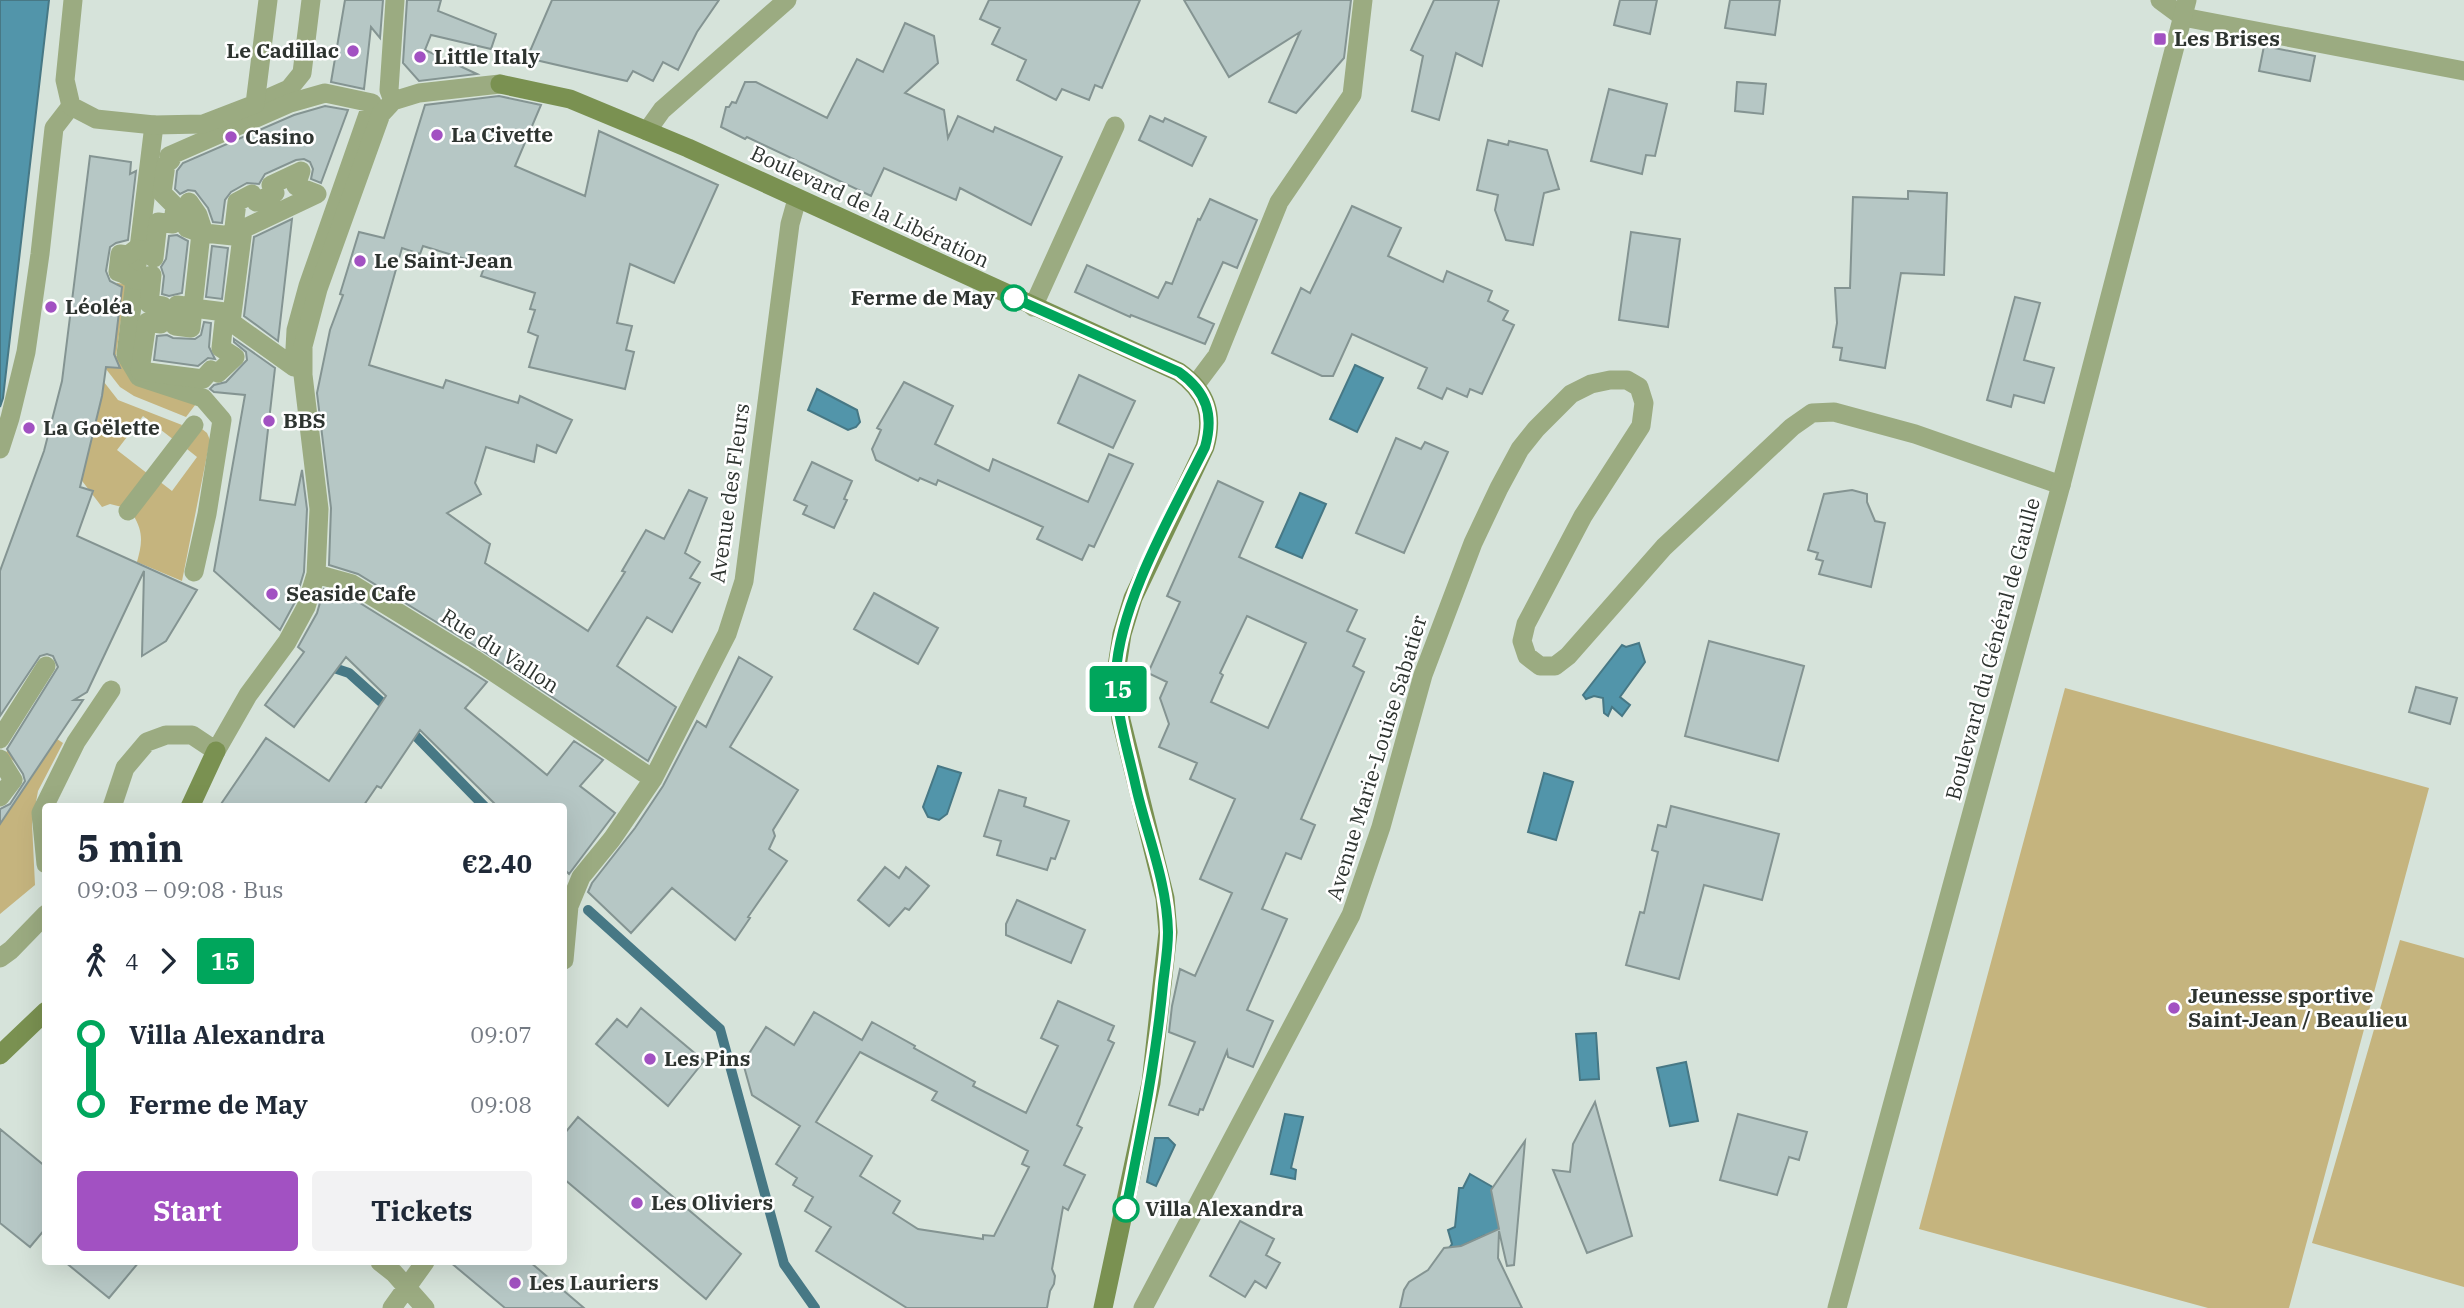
<!DOCTYPE html>
<meta charset="utf-8">
<style>
:root{--surface:#fff;--page:#f2f2f3;--text:#1f2937;--muted:#747a83;--accent:#a251c2}
body{margin:0;font-family:"IBM Plex Serif",serif;background:var(--page);color:var(--text);height:100vh;display:flex;flex-direction:column;font-size:26px;white-space:nowrap}
*{box-sizing:border-box;margin:0}
p{font-size:23px;color:var(--muted)}
.icon{flex:none;width:38px;height:38px;fill:none;stroke:currentColor;stroke-width:2;stroke-linecap:round;stroke-linejoin:round}
.map{position:relative;flex:1;overflow:hidden}
.drawer{position:absolute;left:42px;top:803px;width:525px;height:462px;display:flex;flex-direction:column;background:var(--surface);border-radius:7px;box-shadow:0 7px 28px #0002}
.drawer>*{flex:none}
.badge{padding:0 14px;border-radius:5px;font-size:24px;line-height:46px}
.map>.badge{position:absolute;translate:-50% -50%;box-shadow:0 0 0 4px #fff}
.legs{display:flex;align-items:center;gap:10px;height:77px;padding:0 35px;font-size:23px}
.legs p{margin-inline-start:auto}
.summary{display:flex;align-items:center;justify-content:space-between;height:119px;padding:0 35px}
h1{font-size:38px;font-weight:700;line-height:52px}
.button{display:flex;gap:14px;margin-top:auto;padding:14px 35px}
.button a{flex:1;height:80px;border-radius:7px;background:var(--accent);color:#fff;font-size:28px;font-weight:700;line-height:80px;text-align:center}
.button a+a{background:var(--page);color:var(--text)}
ul{padding:0 35px;list-style:none}
li{display:flex;align-items:center;gap:24px;height:70px;font-size:26px}
li i{display:grid;place-items:center;width:10px;height:100%;margin:0 9px;background:currentColor}
li i::after{content:'';width:18px;height:18px;margin:-9px;border:5px solid;border-radius:50%;background:var(--surface)}
li p{margin-inline-start:auto}
li:first-child i{background:linear-gradient(#0000 50%,currentColor 0)}
li:last-child i{background:linear-gradient(currentColor 50%,#0000 0)}
.map>svg:first-child{display:block}
.green{fill:#c5b47e}
.water{fill:#5295aa;stroke:#477885;stroke-width:2}
.lines{fill:none;stroke-linecap:round;stroke-linejoin:round}
.stream{stroke:#477885;stroke-width:10}
.building{fill:#b6c7c5;stroke:#849492;stroke-width:2;fill-rule:evenodd}
.service{stroke:#9bab81;stroke-width:19}
.pedestrian{stroke:#9bab81;stroke-width:19}
.minor{stroke:#9bab81;stroke-width:19}
.tertiary{stroke:#9bab81;stroke-width:19}
.secondary{stroke:#7a9151;stroke-width:19}
.line-1-casing{stroke:#fff;stroke-width:16}
.line-1{stroke:#00a65c;stroke-width:10}
.poi-dot{fill:#a251c2;stroke:#fff;stroke-width:2.5}
.stop-1-dot{fill:#fff;stroke:#00a65c;stroke-width:3.5}
.labels{text-anchor:middle;stroke-width:5;stroke-linejoin:round;paint-order:stroke}
.poi-label{font-size:21px;font-weight:bold;fill:#2e3430;stroke:#fff;text-anchor:start}
.street-label{font-size:21px;fill:#2e3430;stroke:#fff}
.stop-label{font-size:21px;font-weight:bold;fill:#2e3430;stroke:#fff;text-anchor:end}
</style>
<div class="map">
<svg width="2464" height="1308" viewBox="0 0 2464 1308">
<rect width="100%" height="100%" fill="#d6e3da"/>
<path class="green" d="M 117,283 L 126,284 L 116,356 L 136,360 L 133,384 L 202,396 L 186,417 L 134,396 L 120,387 L 106,369 Z
M 104,382 L 118,400 L 182,425 L 174,440 L 143,416 L 117,450 L 148,474 L 122,507 L 110,504 L 102,507 L 73,469 Z
M 202,429 L 207,433 L 210,440 L 182,581 L 137,562 C 142,544 144,532 133,515 L 159,481 L 172,491 L 197,457 L 187,449 Z
M 2065,688 L 2429,788 L 2289,1308 L 2208,1308 L 1919,1229 Z
M 31,736 L 52,747 L 57,739 L 63,743 L 38,791 L 32,824 L 35,885 L 0,914 L 0,822 L 31,776 L 5,754 L 13,742 Z
M 2400,940 L 2464,958 L 2464,1287 L 2312,1243 Z"/>
<path class="water" d="M 0,0 L 49,0 L 3,398 L 0,407 Z
M 1355,365 L 1383,378 L 1357,432 L 1330,419 Z
M 817,389 L 857,410 L 860,422 L 856,427 L 848,430 L 808,410 Z
M 1300,493 L 1326,504 L 1302,558 L 1276,547 Z
M 1639,643 L 1645,662 L 1620,697 L 1630,705 L 1622,716 L 1612,707 L 1608,716 L 1604,713 L 1603,698 L 1594,696 L 1586,699 L 1583,695 L 1622,645 L 1626,647 Z
M 938,766 L 961,773 L 947,814 L 939,820 L 928,817 L 923,807 Z
M 1544,773 L 1573,782 L 1556,840 L 1528,832 Z
M 1596,1033 L 1599,1079 L 1580,1080 L 1576,1034 Z
M 1686,1062 L 1698,1121 L 1670,1126 L 1657,1068 Z
M 1285,1114 L 1303,1117 L 1291,1168 L 1296,1170 L 1295,1179 L 1271,1174 Z
M 1155,1138 L 1168,1138 L 1175,1145 L 1156,1186 L 1147,1182 Z
M 1470,1174 L 1503,1193 L 1499,1236 L 1485,1235 L 1451,1251 L 1449,1248 L 1452,1244 L 1448,1230 L 1455,1227 L 1459,1188 L 1463,1188 Z"/>
<g class="lines">
<path class="stream" d="M 325,665 L 349,673 L 389,709
M 407,727 L 485,807
M 588,910 L 720,1029 L 784,1264 L 815,1308"/>
</g>
<path class="building" d="M 345,0 L 383,0 L 380,38 L 371,27 L 364,89 L 331,82 Z
M 407,0 L 441,0 L 438,11 L 496,34 L 491,49 L 431,35 L 425,50 L 477,74 L 419,81 L 403,63 Z
M 552,0 L 719,0 L 697,32 L 678,70 L 663,62 L 653,81 L 633,71 L 627,81 L 527,58 Z
M 989,0 L 1140,0 L 1102,88 L 1095,85 L 1089,100 L 1062,89 L 1056,100 L 1017,80 L 1026,60 L 992,44 L 1000,28 L 980,19 Z
M 1184,0 L 1351,0 L 1344,58 L 1296,113 L 1269,102 L 1300,32 L 1229,77 Z
M 1434,0 L 1499,0 L 1482,66 L 1456,53 L 1439,120 L 1412,111 L 1423,56 L 1411,50 Z
M 1620,0 L 1657,0 L 1650,34 L 1614,25 Z
M 1730,0 L 1780,0 L 1775,35 L 1725,28 Z
M 905,23 L 934,36 L 938,63 L 905,93 L 944,110 L 948,138 L 958,116 L 993,132 L 995,127 L 1062,157 L 1031,225 L 960,188 L 956,200 L 884,168 L 871,196 L 747,137 L 745,139 L 721,127 L 726,107 L 729,107 L 732,102 L 736,103 L 745,82 L 756,82 L 827,118 L 857,59 L 883,72 Z
M 2264,46 L 2315,56 L 2310,81 L 2259,71 Z
M 1737,82 L 1766,84 L 1763,114 L 1735,111 Z
M 1609,89 L 1667,104 L 1655,156 L 1646,155 L 1642,174 L 1591,161 Z
M 499,96 L 541,105 L 515,166 L 585,196 L 599,131 L 718,185 L 674,283 L 630,264 L 617,323 L 632,326 L 626,350 L 634,352 L 625,389 L 529,367 L 538,336 L 528,332 L 535,310 L 530,309 L 535,293 L 481,276 L 485,265 L 423,246 L 420,254 L 402,248 L 369,365 L 443,388 L 446,380 L 518,403 L 520,396 L 572,420 L 556,453 L 537,445 L 534,462 L 486,447 L 475,483 L 481,494 L 447,513 L 490,544 L 485,563 L 588,631 L 625,572 L 622,571 L 646,530 L 664,539 L 689,490 L 707,498 L 685,553 L 700,562 L 690,578 L 700,583 L 672,632 L 647,617 L 617,666 L 676,707 L 648,761 L 480,649 L 358,574 L 329,565 L 331,508 L 317,393 L 330,330 L 343,295 L 340,294 L 359,232 L 384,238 L 425,105 Z
M 325,106 L 348,110 L 321,183 L 311,179 L 313,169 L 310,162 L 304,159 L 296,160 L 265,174 L 259,184 L 247,183 L 231,192 L 225,200 L 222,223 L 213,222 L 208,208 L 195,191 L 188,190 L 180,194 L 175,189 L 177,171 L 183,163 L 294,115 Z
M 1150,116 L 1163,122 L 1165,118 L 1206,137 L 1192,166 L 1139,140 Z
M 1488,140 L 1508,145 L 1509,141 L 1547,150 L 1559,189 L 1544,193 L 1533,245 L 1506,240 L 1495,210 L 1498,195 L 1477,190 Z
M 90,156 L 131,162 L 130,174 L 136,171 L 128,240 L 116,243 L 110,247 L 106,271 L 110,281 L 122,287 L 114,354 L 120,368 L 106,367 L 102,396 L 80,487 L 93,491 L 77,536 L 197,590 L 166,641 L 142,656 L 144,571 L 87,692 L 74,700 L 83,700 L 0,824 L 0,809 L 10,804 L 25,781 L 23,774 L 7,749 L 58,667 L 53,656 L 47,654 L 40,656 L 0,716 L 0,571 L 44,451 L 62,381 Z
M 1908,191 L 1947,193 L 1944,275 L 1901,273 L 1885,368 L 1840,360 L 1842,348 L 1833,347 L 1837,323 L 1835,288 L 1850,288 L 1853,197 L 1908,199 Z
M 1210,199 L 1257,220 L 1237,268 L 1223,262 L 1198,317 L 1214,324 L 1205,344 L 1131,315 L 1130,317 L 1075,292 L 1087,265 L 1158,298 L 1166,282 L 1172,284 L 1198,219 L 1200,220 Z
M 1352,206 L 1401,228 L 1388,256 L 1443,282 L 1447,271 L 1492,291 L 1488,301 L 1508,311 L 1503,320 L 1514,325 L 1482,394 L 1470,389 L 1467,397 L 1447,388 L 1442,399 L 1418,388 L 1427,368 L 1352,334 L 1333,376 L 1322,376 L 1272,353 L 1301,288 L 1310,293 Z
M 292,219 L 284,289 L 278,341 L 244,316 L 254,237 Z
M 1631,232 L 1680,239 L 1668,327 L 1619,320 Z
M 177,235 L 188,241 L 182,293 L 169,296 L 162,294 L 164,276 L 161,267 L 166,259 L 169,236 Z
M 212,246 L 228,248 L 222,299 L 206,297 Z
M 2015,297 L 2040,303 L 2024,360 L 2054,368 L 2044,403 L 2014,395 L 2011,407 L 1987,400 Z
M 204,322 L 211,323 L 209,347 L 215,359 L 208,358 L 198,366 L 154,360 L 157,336 L 167,335 L 173,338 L 195,339 L 201,335 Z
M 234,339 L 275,368 L 260,500 L 295,505 L 302,470 L 307,509 L 304,572 L 295,602 L 280,630 L 214,571 L 245,395 L 214,392 L 210,389 L 214,385 L 226,382 L 247,360 L 246,352 L 234,342 Z
M 1079,375 L 1135,401 L 1113,448 L 1058,423 Z
M 904,382 L 953,406 L 935,444 L 989,471 L 993,459 L 1088,502 L 1109,454 L 1133,464 L 1094,547 L 1089,545 L 1082,560 L 1037,539 L 1043,527 L 938,480 L 936,485 L 920,478 L 918,481 L 876,460 L 872,449 L 881,430 L 877,428 Z
M 1396,438 L 1421,449 L 1425,442 L 1448,452 L 1404,553 L 1356,533 Z
M 812,462 L 852,481 L 844,499 L 847,500 L 834,528 L 803,514 L 807,506 L 794,500 Z
M 1218,481 L 1263,502 L 1239,557 L 1357,610 L 1347,631 L 1365,639 L 1353,666 L 1364,672 L 1301,819 L 1315,825 L 1301,859 L 1286,853 L 1262,909 L 1287,919 L 1247,1010 L 1273,1021 L 1253,1067 L 1228,1057 L 1227,1051 L 1203,1110 L 1200,1109 L 1198,1115 L 1169,1105 L 1195,1042 L 1169,1032 L 1172,1006 L 1180,969 L 1195,976 L 1232,893 L 1200,879 L 1235,799 L 1190,779 L 1197,763 L 1159,747 L 1169,724 L 1160,698 L 1167,682 L 1148,673 L 1180,602 L 1167,596 ZM 1247,616 L 1306,643 L 1268,728 L 1211,702 L 1223,675 L 1220,673 Z
M 1852,490 L 1867,494 L 1867,502 L 1875,521 L 1885,523 L 1871,587 L 1819,574 L 1823,561 L 1816,559 L 1818,553 L 1808,550 L 1824,494 Z
M 324,589 L 347,595 L 487,682 L 465,708 L 547,775 L 574,741 L 603,760 L 580,786 L 615,813 L 569,874 L 564,869 L 564,807 L 498,807 L 420,730 L 381,788 L 377,786 L 364,805 L 367,807 L 219,807 L 266,738 L 329,781 L 386,696 L 346,657 L 294,727 L 265,705 L 304,652 L 298,647 L 317,613 Z
M 874,593 L 938,628 L 918,664 L 854,629 Z
M 1709,641 L 1804,666 L 1778,761 L 1685,736 Z
M 739,657 L 772,677 L 730,747 L 798,790 L 773,830 L 775,836 L 769,849 L 787,861 L 748,917 L 750,918 L 735,940 L 672,888 L 631,933 L 588,892 L 592,883 L 635,828 L 663,786 L 697,721 L 706,727 Z
M 2416,687 L 2457,698 L 2450,724 L 2409,712 Z
M 999,790 L 1026,798 L 1024,806 L 1069,821 L 1055,859 L 1051,858 L 1047,870 L 997,855 L 1001,841 L 984,836 Z
M 1671,806 L 1779,834 L 1762,900 L 1704,885 L 1679,979 L 1626,965 L 1640,912 L 1644,913 L 1658,852 L 1652,850 L 1658,825 L 1666,827 Z
M 885,867 L 899,878 L 906,867 L 929,886 L 909,910 L 905,908 L 889,926 L 858,900 Z
M 1017,900 L 1085,930 L 1071,963 L 1006,935 L 1006,924 Z
M 1058,1001 L 1114,1026 L 1108,1040 L 1114,1043 L 1077,1125 L 1082,1128 L 1064,1165 L 1085,1175 L 1068,1210 L 1063,1207 L 1052,1269 L 1055,1276 L 1054,1284 L 1050,1291 L 1047,1308 L 907,1308 L 816,1251 L 831,1227 L 805,1211 L 813,1197 L 793,1185 L 797,1178 L 776,1164 L 800,1126 L 752,1095 L 743,1063 L 766,1027 L 794,1045 L 814,1012 L 862,1040 L 872,1022 L 915,1046 L 914,1048 L 975,1082 L 973,1086 L 1026,1113 L 1058,1046 L 1041,1038 ZM 860,1052 L 937,1092 L 932,1100 L 1028,1151 L 1022,1164 L 1029,1167 L 994,1236 L 983,1235 L 983,1239 L 918,1229 L 893,1213 L 900,1201 L 860,1176 L 872,1156 L 816,1122 Z
M 641,1008 L 704,1061 L 668,1106 L 596,1044 L 617,1019 L 627,1027 Z
M 1595,1102 L 1632,1236 L 1587,1253 L 1553,1170 L 1570,1172 L 1573,1144 Z
M 1738,1114 L 1807,1132 L 1799,1160 L 1789,1157 L 1777,1195 L 1720,1180 Z
M 578,1117 L 741,1254 L 706,1299 L 564,1179 L 564,1134 Z
M 0,1129 L 46,1167 L 46,1228 L 30,1247 L 0,1223 Z
M 1525,1141 L 1514,1265 L 1507,1266 L 1499,1231 L 1498,1258 L 1522,1308 L 1400,1308 L 1404,1290 L 1409,1282 L 1428,1270 L 1444,1248 L 1461,1246 L 1499,1229 L 1491,1190 Z
M 1240,1221 L 1274,1239 L 1266,1255 L 1280,1263 L 1266,1288 L 1255,1281 L 1245,1297 L 1210,1276 Z
M 65,1262 L 139,1262 L 109,1298 Z
M 450,1262 L 530,1262 L 584,1308 L 505,1308 Z"/>
<g class="lines">
<path class="service" d="M 255,104 L 289,89 L 302,73 L 311,0
M 154,125 L 126,355 L 139,377 L 203,398 L 222,420 L 207,514 L 194,572
M 1033,307 L 1115,126
M 0,739 L 46,666
M 0,759 L 13,780 L 0,797
M 46,864 L 41,813 L 76,742 L 111,690"/>
<path class="pedestrian" d="M 325,93 L 372,103 L 308,286 L 296,330 L 294,367 L 231,322 L 243,229 L 317,194 L 296,186 L 301,171 L 271,185 L 275,193 L 256,202 L 252,194 L 237,202 L 233,236 L 204,233 L 198,215 L 189,202 L 187,228 L 201,233 L 193,307 L 177,305 L 175,326 L 191,328 L 193,308 L 225,312 L 221,348 L 235,357 L 218,373 L 211,370 L 203,379 L 140,371 L 147,322 L 161,324 L 163,306 L 149,304 L 152,275 C 147,276 142,280 137,280 C 130,280 126,273 118,272 L 120,254 L 128,255 L 136,249 L 142,250 L 154,258 L 158,222 L 173,224 L 175,206 L 162,193 L 166,164 L 171,160 L 169,156 L 290,103 Z
M 0,449 L 10,418 L 26,352 L 40,254 L 54,128 L 71,106
M 128,511 L 194,425"/>
<path class="minor" d="M 73,0 L 65,80 L 71,106 L 96,119 L 154,125 L 203,124 L 255,104 L 268,0
M 2160,0 L 2183,17 L 2464,71
M 393,101 L 389,90 L 395,0
M 647,131 L 662,110 L 787,0
M 1196,384 L 1217,356 L 1279,202 L 1352,95 L 1363,0
M 316,574 L 352,584 L 474,659 L 653,779
M 112,807 L 125,768 L 147,742 L 166,735 L 192,735 L 216,751 L 248,695 L 287,642 L 306,607 L 316,574 L 319,509 L 303,375 L 303,346 L 318,289 L 381,114 L 393,101 L 419,93 L 500,84
M 0,958 L 11,950 L 46,914
M 564,960 L 569,906 L 581,877 L 612,839 L 653,779 L 727,634 L 744,581 L 790,224 L 797,199
M 380,1262 L 394,1273 L 425,1308
M 392,1308 L 425,1262
M 1143,1308 L 1351,915 L 1381,827 L 1423,675 L 1473,543 L 1499,488 L 1520,449 L 1536,429 L 1571,394 L 1591,384 L 1610,380 L 1627,380 L 1639,387 L 1644,403 L 1641,426 L 1583,516 L 1526,624 L 1522,641 L 1527,656 L 1540,666 L 1555,666 L 1568,656 L 1664,547 L 1792,427 L 1812,413 L 1834,412 L 1915,434 L 2061,485"/>
<path class="tertiary" d="M 1837,1308 L 2061,485 L 2187,0"/>
<path class="secondary" d="M 500,84 L 570,99 L 688,148 L 1179,372 C 1207,392 1214,415 1205,447 L 1133,598 L 1122,634 L 1116,673 L 1121,720 L 1165,898 L 1168,932 L 1151,1083 L 1103,1308
M 190,807 L 216,751
M 0,1055 L 46,1011"/>
</g>
<g class="lines">
<g class="line-1-casing">
<path id="line-1" d="M 1014,298 L 1179,372 C 1207,392 1214,415 1205,447 C 1173,512 1120,601 1116,673 C 1115,711 1128,750 1136,787 C 1147,835 1167,882 1168,932 C 1168,949 1165,967 1163,984 C 1156,1060 1141,1134 1126,1209"/>
</g>
<use href="#line-1" class="line-1"/>
</g>
<g class="poi-dot">
<rect x="2153" y="32" width="14" height="14" rx="3.5"/>
<circle cx="353" cy="51" r="7"/>
<circle cx="420" cy="57" r="7"/>
<circle cx="437" cy="135" r="7"/>
<circle cx="231" cy="137" r="7"/>
<circle cx="360" cy="261" r="7"/>
<circle cx="51" cy="307" r="7"/>
<circle cx="269" cy="421" r="7"/>
<circle cx="29" cy="428" r="7"/>
<circle cx="272" cy="594" r="7"/>
<circle cx="2174" cy="1008" r="7"/>
<circle cx="650" cy="1059" r="7"/>
<circle cx="637" cy="1203" r="7"/>
<circle cx="515" cy="1283" r="7"/>
</g>
<g class="stop-1-dot">
<circle cx="1014" cy="298" r="12"/>
<circle cx="1126" cy="1209" r="12"/>
</g>
<g class="labels">
<g class="poi-label">
<text x="2174" y="46">Les Brises</text>
<text x="339" y="58" text-anchor="end">Le Cadillac</text>
<text x="434" y="64">Little Italy</text>
<text x="451" y="142">La Civette</text>
<text x="245" y="144">Casino</text>
<text x="374" y="268">Le Saint-Jean</text>
<text x="65" y="314">Léoléa</text>
<text x="283" y="428">BBS</text>
<text x="43" y="435">La Goëlette</text>
<text x="286" y="601">Seaside Cafe</text>
<text x="2188" y="1003">Jeunesse sportive<tspan x="2188" dy="24">Saint-Jean / Beaulieu</tspan></text>
<text x="664" y="1066">Les Pins</text>
<text x="651" y="1210">Les Oliviers</text>
<text x="529" y="1290">Les Lauriers</text>
</g>
<g class="street-label">
<text transform="translate(870 207) rotate(25)" y="7">Boulevard de la Libération</text>
<text transform="translate(730 493) rotate(-82)" y="7">Avenue des Fleurs</text>
<text transform="translate(1993 649) rotate(-75)" y="7">Boulevard du Général de Gaulle</text>
<text transform="translate(500 651) rotate(33)" y="7">Rue du Vallon</text>
<text transform="translate(1377 758) rotate(-73)" y="7">Avenue Marie-Louise Sabatier</text>
</g>
<g class="stop-label">
<text x="995" y="305">Ferme de May</text>
<text x="1145" y="1216" text-anchor="start">Villa Alexandra</text>
</g>
</g>
</svg>
<b class="badge" style="left:1118px;top:689px;background:#00a65c;color:#fff">15</b>
<section class="drawer">
<div class="summary"><div><h1>5 min</h1><p>09:03 – 09:08 · Bus</p></div><b>€2.40</b></div>
<div class="legs"><svg class="icon" aria-label="walk" viewBox="0 0 24 24"><circle cx="13" cy="4" r="2"/><path d="M13 8l-2 6 4 7M11 14l-3 7M7 12l3-4h3l4 4"/></svg>4<svg class="icon" aria-label="forward" viewBox="0 0 24 24"><path d="M9 5l7 7-7 7"/></svg><b class="badge" style="background:#00a65c;color:#fff">15</b></div>
<ul>
<li><i style="color:#00a65c"></i><b>Villa Alexandra</b><p>09:07</p></li>
<li><i style="color:#00a65c"></i><b>Ferme de May</b><p>09:08</p></li>
</ul>
<div class="button"><a>Start</a><a>Tickets</a></div>
</section>
</div>
